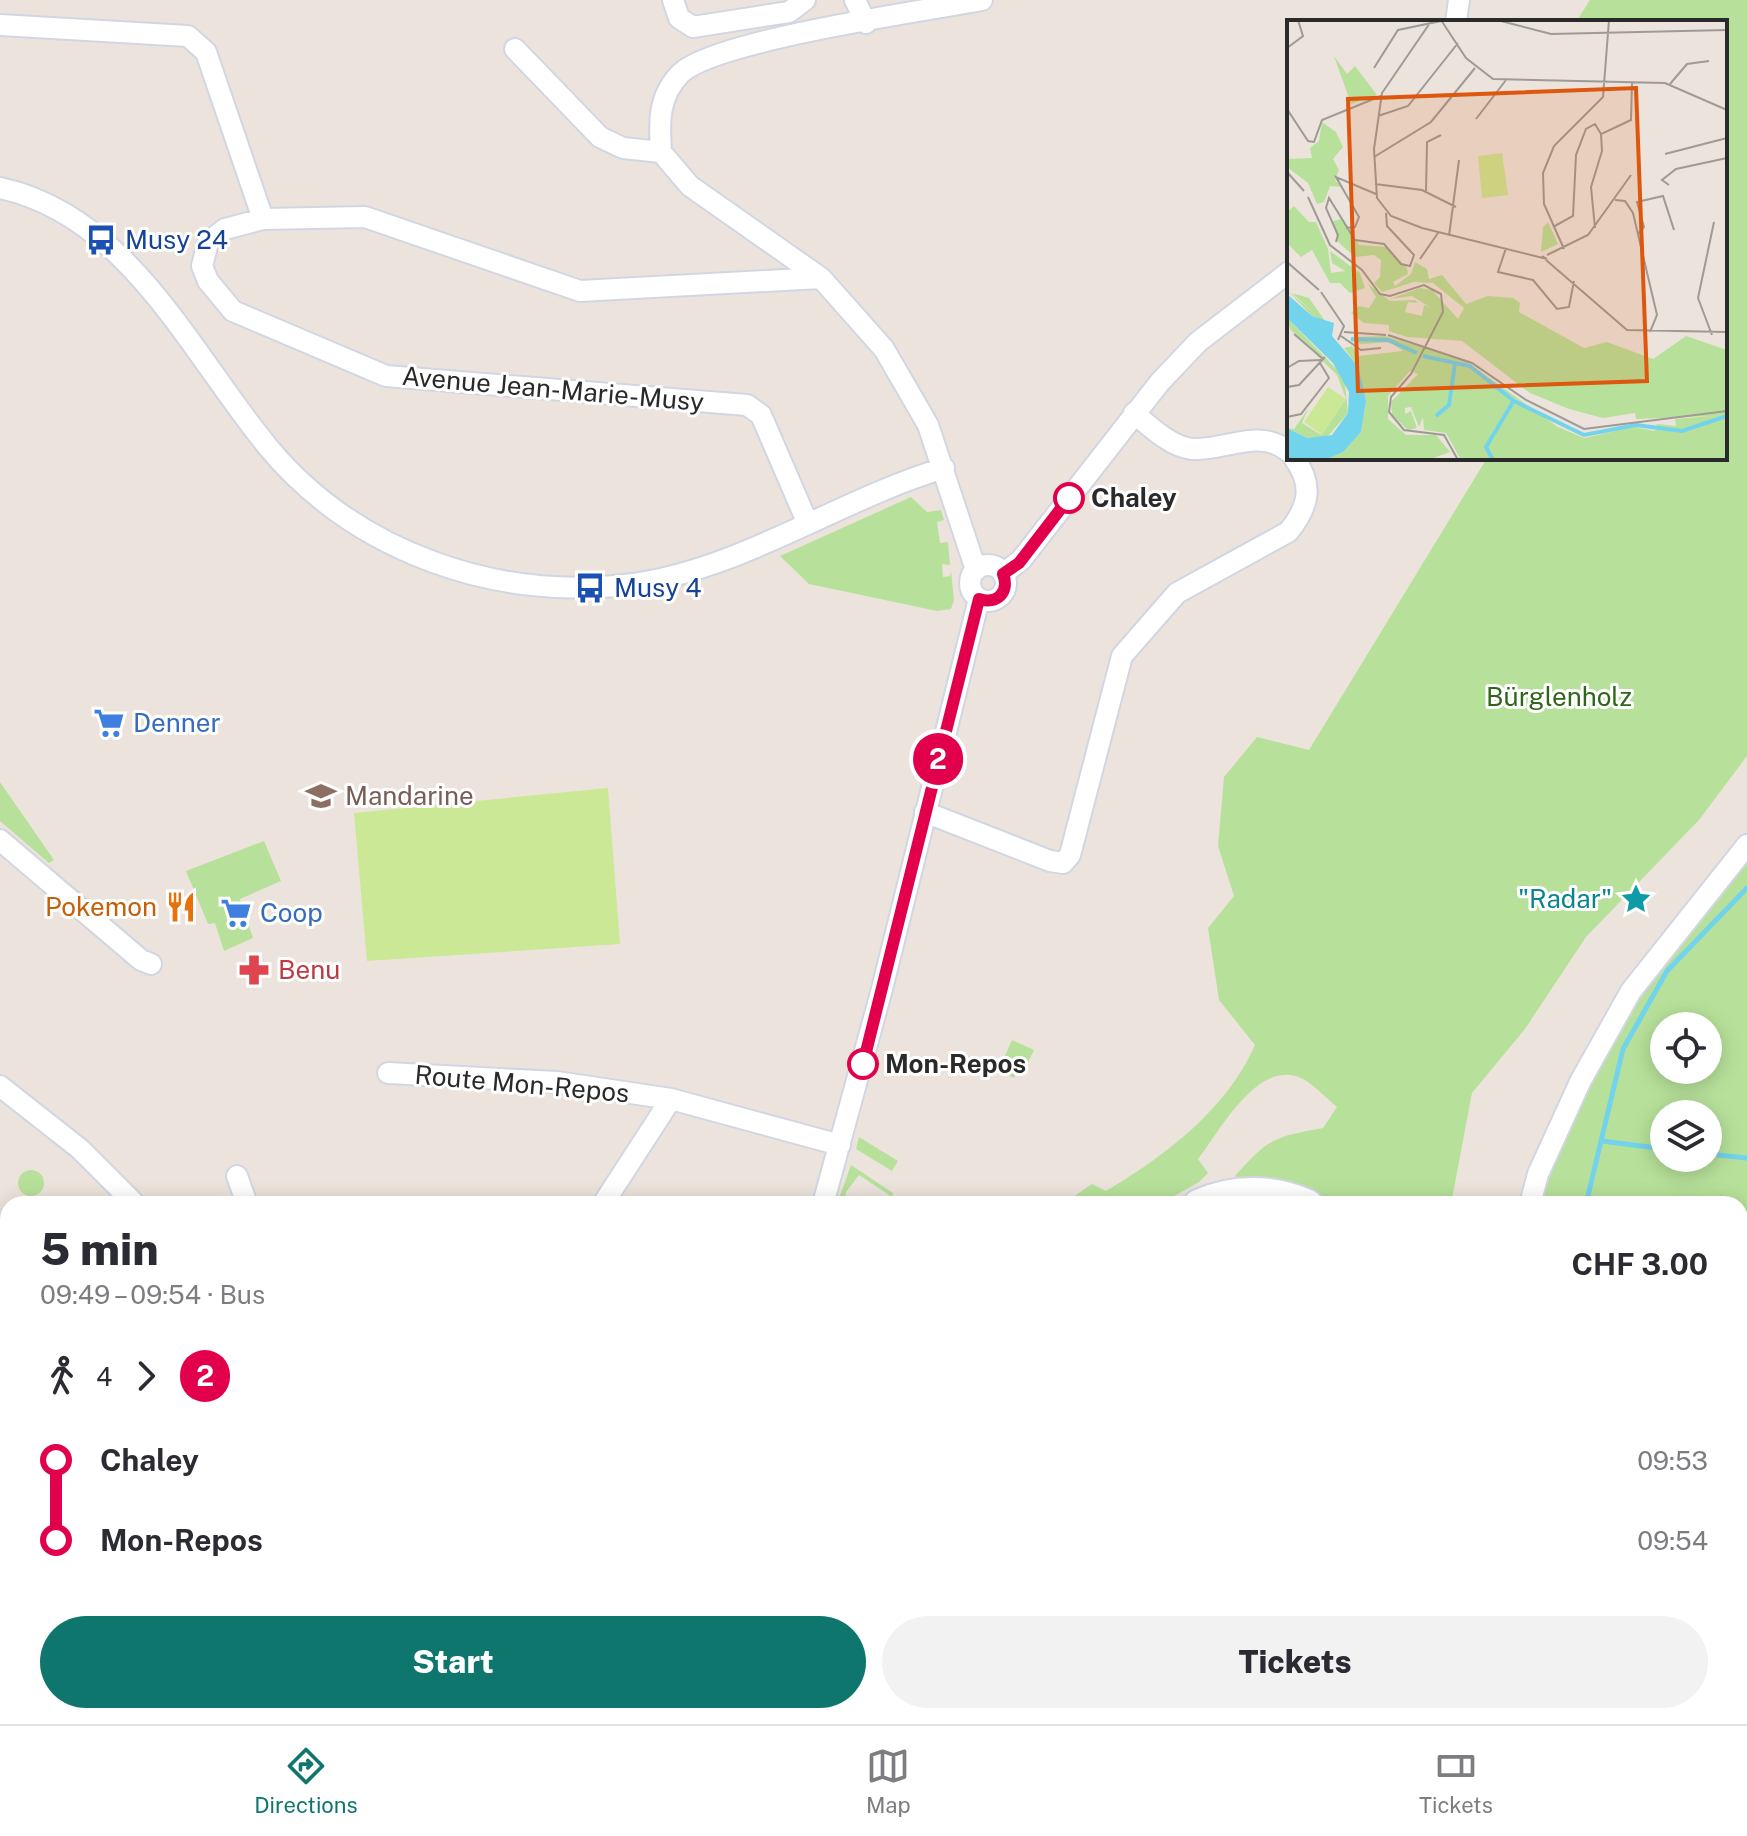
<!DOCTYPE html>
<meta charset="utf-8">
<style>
:root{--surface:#fff;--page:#f2f2f3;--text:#2b2b33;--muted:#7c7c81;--line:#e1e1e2;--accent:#0f766e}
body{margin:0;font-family:"Public Sans",sans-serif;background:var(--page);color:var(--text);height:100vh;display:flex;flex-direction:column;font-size:30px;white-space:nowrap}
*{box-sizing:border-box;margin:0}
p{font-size:26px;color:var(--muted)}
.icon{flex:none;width:44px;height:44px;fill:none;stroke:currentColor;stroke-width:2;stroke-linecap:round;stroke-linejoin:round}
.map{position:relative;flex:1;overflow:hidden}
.details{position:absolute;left:0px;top:1196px;width:1748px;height:528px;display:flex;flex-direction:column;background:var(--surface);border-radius:24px 24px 0 0;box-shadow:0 4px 20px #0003}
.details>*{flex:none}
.badge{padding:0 16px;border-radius:26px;font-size:28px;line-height:52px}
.buttons{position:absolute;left:1650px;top:1012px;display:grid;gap:16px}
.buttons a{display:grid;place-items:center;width:72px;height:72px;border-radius:50%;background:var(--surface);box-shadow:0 4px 20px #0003;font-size:40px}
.map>.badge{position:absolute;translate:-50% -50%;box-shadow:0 0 0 4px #fff}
.legs{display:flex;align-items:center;gap:12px;height:88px;padding:0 40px;font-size:26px}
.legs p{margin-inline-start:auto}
.overview{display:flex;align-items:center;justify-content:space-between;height:136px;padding:0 40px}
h1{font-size:44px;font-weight:800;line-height:60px}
.action{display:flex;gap:16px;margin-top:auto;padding:16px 40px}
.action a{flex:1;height:92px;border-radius:48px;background:var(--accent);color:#fff;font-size:32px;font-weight:800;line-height:92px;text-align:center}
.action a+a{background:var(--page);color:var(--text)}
ul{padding:0 40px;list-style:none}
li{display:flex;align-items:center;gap:28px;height:80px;font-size:30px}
li i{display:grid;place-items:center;width:12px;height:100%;margin:0 10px;background:currentColor}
li i::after{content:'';width:20px;height:20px;margin:-10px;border:6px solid;border-radius:50%;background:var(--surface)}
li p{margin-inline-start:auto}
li:first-child i{background:linear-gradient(#0000 50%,currentColor 0)}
li:last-child i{background:linear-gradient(currentColor 50%,#0000 0)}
.tab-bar{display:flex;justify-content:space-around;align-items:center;height:112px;border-top:2px solid var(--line);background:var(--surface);font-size:22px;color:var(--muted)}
.tab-bar a{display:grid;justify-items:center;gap:4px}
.tab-bar .active{color:var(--accent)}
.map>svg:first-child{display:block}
.green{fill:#b7e19a;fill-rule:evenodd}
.pitch{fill:#cbe896}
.water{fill:#71d3ec}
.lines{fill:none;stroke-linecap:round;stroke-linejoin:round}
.stream{stroke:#71d3ec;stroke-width:5}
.minor-casing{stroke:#d1d6e2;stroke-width:24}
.secondary-casing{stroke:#d1d6e2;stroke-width:32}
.minor{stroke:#fff;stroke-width:20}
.secondary{stroke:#fff;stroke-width:28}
.line-1-casing{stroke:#fff;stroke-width:18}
.line-1{stroke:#e2004c;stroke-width:12}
.stop-1-dot{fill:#fff;stroke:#e2004c;stroke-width:4}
.labels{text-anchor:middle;stroke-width:6;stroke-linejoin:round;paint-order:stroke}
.transit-label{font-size:26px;fill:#164399;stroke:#fff;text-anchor:start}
.street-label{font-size:26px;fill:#2a2a2a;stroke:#fff}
.stop-label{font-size:26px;font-weight:bold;fill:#2a2a2a;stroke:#fff;text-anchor:start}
.park-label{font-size:26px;fill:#30651c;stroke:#fff}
.shop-label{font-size:26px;fill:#366cbe;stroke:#fff;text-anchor:start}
.education-label{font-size:26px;fill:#785e54;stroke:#fff;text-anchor:start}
.culture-label{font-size:26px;fill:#0d838f;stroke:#fff;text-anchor:end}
.food-label{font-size:26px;fill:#c56008;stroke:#fff;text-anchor:end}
.health-label{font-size:26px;fill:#be3a42;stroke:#fff;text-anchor:start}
.inset-river{fill:none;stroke:#71d3ec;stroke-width:4}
.inset-road{fill:none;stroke:#9e9a95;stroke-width:2}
.view{fill:#de570e;fill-opacity:0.15;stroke:#de570e;stroke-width:4}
.inset-edge{fill:none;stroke:#2a2a2a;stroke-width:4}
</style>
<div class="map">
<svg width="1747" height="1724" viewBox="0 0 1747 1724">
<rect width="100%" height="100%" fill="#ece4dc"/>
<path class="green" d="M 1590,0 L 1747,0 L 1747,756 L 1699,820 L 1586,937 L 1525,1029 L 1472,1093 L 1451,1204 L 1243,1204 L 1246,1183 L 1235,1176 C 1269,1138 1274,1137 1323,1128 L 1337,1107 C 1326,1098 1315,1086 1303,1079 C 1259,1056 1220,1131 1198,1159 L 1208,1173 L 1199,1182 L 1160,1204 L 1072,1204 L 1073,1197 L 1092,1184 L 1106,1191 C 1165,1156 1227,1109 1255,1045 L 1219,1000 L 1208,928 L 1234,896 L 1218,846 L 1224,777 L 1257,737 L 1309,750 L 1487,458 L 1725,458 L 1725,22 L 1576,22 Z
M 911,497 L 927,512 L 941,510 L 944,520 L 937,522 L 940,543 L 948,542 L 950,565 L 942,564 L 943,577 L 950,576 L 951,571 L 954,600 L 951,609 L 937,611 L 809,584 L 780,556 Z
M 0,782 L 54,860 L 49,863 L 0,821 Z
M 264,841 L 281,881 L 240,899 L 253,938 L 224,951 L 215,923 L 208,924 L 186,871 Z
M 1747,856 L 1747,1483 L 1740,1476 L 1740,1204 L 1538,1204 C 1569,1069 1663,961 1747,856 ZM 1664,1026 L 1708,1026 L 1708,1070 L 1664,1070 ZM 1664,1114 L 1708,1114 L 1708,1158 L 1664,1158 Z
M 1012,1040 L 1034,1050 L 1023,1073 L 1017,1070 L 1014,1078 L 1004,1073 L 1008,1066 L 1002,1063 Z
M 859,1137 L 898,1161 L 892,1171 L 856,1149 Z
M 851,1165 L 893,1193 L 892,1197 L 859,1175 L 846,1192 L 845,1204 L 837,1204 Z
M18 1183a13 13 0 1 1 26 0a13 13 0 1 1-26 0Z
M 1740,1518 L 1747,1524 L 1747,1687 L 1740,1689 Z
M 0,1579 L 8,1597 L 8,1715 L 0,1718 Z
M 847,1716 L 928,1716 L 923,1724 L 839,1724 Z
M 1014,1716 L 1153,1716 L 1156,1724 L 1009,1724 Z
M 1532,1716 L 1631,1716 L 1605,1724 L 1524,1724 Z"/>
<path class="pitch" d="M 608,788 L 620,944 L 367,961 L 354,813 Z"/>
<path class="water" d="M 1747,1687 L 1747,1724 L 1605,1724 L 1631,1716 L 1740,1716 L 1740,1689 Z"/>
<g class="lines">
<path class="stream" d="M 1602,1141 L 1664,1149
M 1708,1154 L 1747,1158
M 1586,1204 L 1623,1049 L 1667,971 L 1747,888
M 1437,1724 L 1439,1716"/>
<g class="minor-casing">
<path id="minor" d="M 673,0 L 679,18 L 693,27 L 789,12 L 805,0
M 855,0 L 866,23
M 1456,22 L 1459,0
M 0,25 L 188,36 L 206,52 L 263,219 L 365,217 L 580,291 L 821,278
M 515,49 L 600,137 L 623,148 L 661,152 L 690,186 L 821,278 L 884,349 L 928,425 L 976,570
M 661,152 C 659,122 658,96 681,73 C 717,40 924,11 982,0
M 0,188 C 128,215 192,355 268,447 C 356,553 499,602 633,584 C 744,568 838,500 944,468
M 263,219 L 225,229 L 208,242 L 202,266 L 208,281 L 233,311 L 386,376 L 747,405 L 761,415 L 808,524
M 1134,413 C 1149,426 1171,447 1192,449 C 1225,451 1260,427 1289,452
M970 583a18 18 0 1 1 36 0a18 18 0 1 1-36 0Z
M 1003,574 L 1021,560 L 1160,382 L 1198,342 L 1289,272
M 925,812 L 1050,861 L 1063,863 L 1070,855 L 1122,656 L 1177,593 L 1288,532 C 1309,507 1314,485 1294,458
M 0,840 L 141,960 L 151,964
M 388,1073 L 557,1082 L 671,1099 L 840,1145
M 0,1086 L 80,1149 L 135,1204
M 237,1176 L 247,1204
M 603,1204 L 671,1099
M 823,1204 L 882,989 L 979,599
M 1530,1204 L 1538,1174 L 1581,1080 L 1631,991 L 1747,845
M 0,1311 L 8,1319
M 0,1524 L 8,1526
M 0,1552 L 8,1573
M 63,1716 L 66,1724
M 499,1724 L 503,1716
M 596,1724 L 611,1716
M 769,1724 L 769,1716
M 830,1724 L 838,1716
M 1408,1724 L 1409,1716
M 1488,1724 L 1492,1716"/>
</g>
<g class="secondary-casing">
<path id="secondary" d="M 1198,1204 C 1232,1188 1274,1188 1308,1204
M 1740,1489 L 1747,1496
M 984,1724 L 989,1716"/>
</g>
<use href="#minor" class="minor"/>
<use href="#secondary" class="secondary"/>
</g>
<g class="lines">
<g class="line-1-casing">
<path id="line-1" d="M 863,1064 L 979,599 C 997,605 1010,592 1003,574 L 1019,563 L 1069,498"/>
</g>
<use href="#line-1" class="line-1"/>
</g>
<defs>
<g id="bus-bare" transform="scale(2.4)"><path d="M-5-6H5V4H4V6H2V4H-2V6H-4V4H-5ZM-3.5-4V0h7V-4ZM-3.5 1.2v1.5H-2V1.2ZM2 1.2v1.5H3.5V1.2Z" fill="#1a4fb4" stroke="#fff" stroke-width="2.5" paint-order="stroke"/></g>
<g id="supermarket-bare" transform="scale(2.4)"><path d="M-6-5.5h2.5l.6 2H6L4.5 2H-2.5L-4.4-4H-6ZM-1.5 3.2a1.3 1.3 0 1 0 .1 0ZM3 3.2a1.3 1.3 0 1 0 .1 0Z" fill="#3f7fe0" stroke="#fff" stroke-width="2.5" paint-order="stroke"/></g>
<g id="school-bare" transform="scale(2.4)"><path d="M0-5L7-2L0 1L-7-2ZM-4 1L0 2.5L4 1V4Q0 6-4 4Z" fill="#8d6e63" stroke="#fff" stroke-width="2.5" paint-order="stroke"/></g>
<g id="sight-bare" transform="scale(2.4)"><path d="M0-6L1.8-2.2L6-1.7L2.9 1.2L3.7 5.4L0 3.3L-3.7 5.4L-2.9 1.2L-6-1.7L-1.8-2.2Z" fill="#0f9aa8" stroke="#fff" stroke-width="2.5" paint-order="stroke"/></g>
<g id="restaurant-bare" transform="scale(2.4)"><path d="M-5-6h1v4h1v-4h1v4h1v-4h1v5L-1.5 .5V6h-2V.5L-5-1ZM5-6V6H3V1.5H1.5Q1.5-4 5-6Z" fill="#e8710a" stroke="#fff" stroke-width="2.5" paint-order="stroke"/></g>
<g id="pharmacy-bare" transform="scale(2.4)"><path d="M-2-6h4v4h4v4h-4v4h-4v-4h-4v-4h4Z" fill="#e0444e" stroke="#fff" stroke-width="2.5" paint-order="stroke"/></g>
</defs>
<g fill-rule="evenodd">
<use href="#bus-bare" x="101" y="240"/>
<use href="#bus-bare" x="590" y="588"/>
<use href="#supermarket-bare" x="109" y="723"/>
<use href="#school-bare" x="321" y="796"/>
<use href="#sight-bare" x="1636" y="899"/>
<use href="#restaurant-bare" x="181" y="907"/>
<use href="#supermarket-bare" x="236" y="913"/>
<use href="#pharmacy-bare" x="254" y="970"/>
</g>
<g class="stop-1-dot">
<circle cx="1069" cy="498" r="14"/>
<circle cx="863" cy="1064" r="14"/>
</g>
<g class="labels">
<g class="transit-label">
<text x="125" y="249">Musy 24</text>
<text x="614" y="597">Musy 4</text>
</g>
<g class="street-label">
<text transform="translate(553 389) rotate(5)" y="9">Avenue Jean-Marie-Musy</text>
<text transform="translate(522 1084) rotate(5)" y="9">Route Mon-Repos</text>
</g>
<g class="stop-label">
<text x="1091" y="507">Chaley</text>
<text x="885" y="1073">Mon-Repos</text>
</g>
<g class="park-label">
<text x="1559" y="706">Bürglenholz</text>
</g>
<g class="shop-label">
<text x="133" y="732">Denner</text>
<text x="260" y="922">Coop</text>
</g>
<g class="education-label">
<text x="345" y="805">Mandarine</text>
</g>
<g class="culture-label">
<text x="1612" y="908">"Radar"</text>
</g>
<g class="food-label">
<text x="157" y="916">Pokemon</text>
</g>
<g class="health-label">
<text x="278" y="979">Benu</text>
</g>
</g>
<g transform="translate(1287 20)">
<rect width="440" height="440" fill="#ece4dc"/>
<path d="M 47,36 L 60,54 L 68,46 L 90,75 L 64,84 ZM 35,102 L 49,112 L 56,127 L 46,139 L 52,150 L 48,160 L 55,167 L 43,166 L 37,182 L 30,184 L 21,163 L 0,147 L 0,139 L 25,138 L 23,128 L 32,121 ZM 7,186 L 22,202 L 29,202 L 41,229 L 44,253 L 58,251 L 45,243 L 43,231 L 73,253 L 78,268 L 63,273 L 53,263 L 43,263 L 25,230 L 14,237 L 0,223 L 0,192 ZM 54,199 L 72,225 L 100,227 L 120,248 L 121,254 L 106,262 L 108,266 L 124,254 L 128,242 L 140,249 L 142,259 L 155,255 L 179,284 L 201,276 L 226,278 L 233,283 L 232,292 L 297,328 L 320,322 L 366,339 L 399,316 L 440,330 L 440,440 L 174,440 L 159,413 L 137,410 L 136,397 L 132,407 L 124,387 L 118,388 L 118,394 L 124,391 L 130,408 L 121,410 L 105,395 L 104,382 L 131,354 L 123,351 L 101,376 L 101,399 L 119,415 L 149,415 L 163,432 L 141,440 L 38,440 L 56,432 L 74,412 L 79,381 L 69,344 L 57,328 L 65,326 L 72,336 L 116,331 L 103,322 L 75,324 L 63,321 L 65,317 L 98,316 L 177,340 L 271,407 L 297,418 L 347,407 L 368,411 L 370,404 L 389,406 L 388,399 L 424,396 L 349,399 L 348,393 L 316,398 L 282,389 L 243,373 L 175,321 L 120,317 L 102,311 L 102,305 L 77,303 L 64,293 L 72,286 L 82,288 L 89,277 L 81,264 L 103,281 L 128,280 L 131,283 L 121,282 L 118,292 L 135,296 L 137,285 L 144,288 L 125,276 L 103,279 L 133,268 L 145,270 L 171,299 L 177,288 L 146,263 L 127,262 L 95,272 L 87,263 L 93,257 L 94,240 L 87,235 L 68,237 L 51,222 L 46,201 ZM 261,202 L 271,224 L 254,232 L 256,207 ZM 0,270 L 28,294 L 5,273 L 22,278 L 38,301 L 25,296 ZM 0,298 L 57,357 L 61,393 L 41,416 L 20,418 L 0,408 L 7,409 L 21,389 L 15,403 L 34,415 L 59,379 L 50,355 L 3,309 Z" fill="#b7e19a"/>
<path d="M 215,133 L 221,175 L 195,178 L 191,136 ZM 41,367 L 59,379 L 35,415 L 17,402 Z" fill="#cbe896"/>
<path d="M 0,274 L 25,296 L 47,303 L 45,316 L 69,344 L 75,362 L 79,381 L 74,412 L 56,432 L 38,440 L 0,440 L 0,408 L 20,418 L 45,415 L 61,393 L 62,372 L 46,343 L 0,298 Z" fill="#71d3ec"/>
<path class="inset-river" d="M 64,319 L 101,320 L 130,333M 136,336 L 183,346 L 227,381 L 297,415 L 349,405 L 395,411 L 440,396M 149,396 L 162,385 L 168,344M 206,440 L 199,427 L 226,382"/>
<path class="inset-road" d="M 145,0 L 95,73 L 87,129 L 90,178 L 104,196 L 135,208 L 260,239 L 255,236M 154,0 L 179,38 L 206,59 L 378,63 L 440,90M 210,0 L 264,14 L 440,10M 0,28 L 16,16 L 11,0M 87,48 L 111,10 L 154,1M 383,64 L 400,44 L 422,41M 0,89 L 21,121 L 27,122 L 35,100 L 94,76M 91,96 L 121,86 L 171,23M 189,99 L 219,60M 0,109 L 0,137M 378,134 L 440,118M 87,137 L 144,102 L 188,48M 0,152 L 17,171M 88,164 L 135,170 L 169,187M 382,165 L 375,160 L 389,149 L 440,138M 139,171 L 140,122 L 154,115M 21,177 L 43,225 L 75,250 L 93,274 L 103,276 L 137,265 L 154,274 L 156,292 L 124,354 L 104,377 L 102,392 L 117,410 L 157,415 L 171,440M 328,180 L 338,181 L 346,193 L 370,295 L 363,312M 266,207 L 286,196 L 289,135 L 299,109 L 308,104 L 314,114M 59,208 L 68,207 L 72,197 L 49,157 L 89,174M 308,208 L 304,167 L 315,131 L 314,114 L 344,100 L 345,62M 351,214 L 357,207 L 350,182 L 376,176 L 387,210M 162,216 L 172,140M 49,222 L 51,215 L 39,188 L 42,178 L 68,220 L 97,224 L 114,244 L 123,246 L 127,235 L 100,206 L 99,193M 219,228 L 211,252 L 246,260 L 270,289 L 282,287 L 287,261M 277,229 L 257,184 L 256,153 L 267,126 L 316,77 L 322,0M 260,235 L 301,215 L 344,155M 133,239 L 151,213M 259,240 L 340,310 L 440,312M 0,242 L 32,270M 34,272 L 57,306 L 51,320M 57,312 L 99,315M 7,314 L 36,339M 101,315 L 185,343 L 239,380 L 297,409 L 440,391M 425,315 L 411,278 L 427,202M 54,316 L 74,330 L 94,328M 0,348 L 12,341 L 34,340M 0,367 L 12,365 L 38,337M 0,397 L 14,394 L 42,358 L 33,343"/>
<path class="view" d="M 349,68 L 360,361 L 71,371 L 61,79 Z"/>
<rect width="440" height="440" class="inset-edge"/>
</g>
</svg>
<div class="buttons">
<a><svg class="icon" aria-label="locate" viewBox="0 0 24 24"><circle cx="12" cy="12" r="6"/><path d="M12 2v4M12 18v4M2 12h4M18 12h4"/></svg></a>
<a><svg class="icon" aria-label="layers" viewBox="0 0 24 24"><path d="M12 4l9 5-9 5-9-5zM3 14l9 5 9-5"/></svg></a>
</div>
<b class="badge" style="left:938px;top:759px;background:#e2004c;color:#fff">2</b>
<section class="details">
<div class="overview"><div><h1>5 min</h1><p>09:49 – 09:54 · Bus</p></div><b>CHF 3.00</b></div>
<div class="legs"><svg class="icon" aria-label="walk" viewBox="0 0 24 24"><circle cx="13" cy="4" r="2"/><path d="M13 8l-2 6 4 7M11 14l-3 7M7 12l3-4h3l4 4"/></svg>4<svg class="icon" aria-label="forward" viewBox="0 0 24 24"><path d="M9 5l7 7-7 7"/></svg><b class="badge" style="background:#e2004c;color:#fff">2</b></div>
<ul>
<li><i style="color:#e2004c"></i><b>Chaley</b><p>09:53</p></li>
<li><i style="color:#e2004c"></i><b>Mon-Repos</b><p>09:54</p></li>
</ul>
<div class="action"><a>Start</a><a>Tickets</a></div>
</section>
</div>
<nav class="tab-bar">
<a class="active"><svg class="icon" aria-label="directions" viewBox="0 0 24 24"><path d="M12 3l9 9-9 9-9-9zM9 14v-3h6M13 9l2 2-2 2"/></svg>Directions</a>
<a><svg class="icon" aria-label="map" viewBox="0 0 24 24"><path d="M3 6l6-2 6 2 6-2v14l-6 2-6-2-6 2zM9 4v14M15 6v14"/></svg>Map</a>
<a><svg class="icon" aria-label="tickets" viewBox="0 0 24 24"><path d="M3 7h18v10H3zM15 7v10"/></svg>Tickets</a>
</nav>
